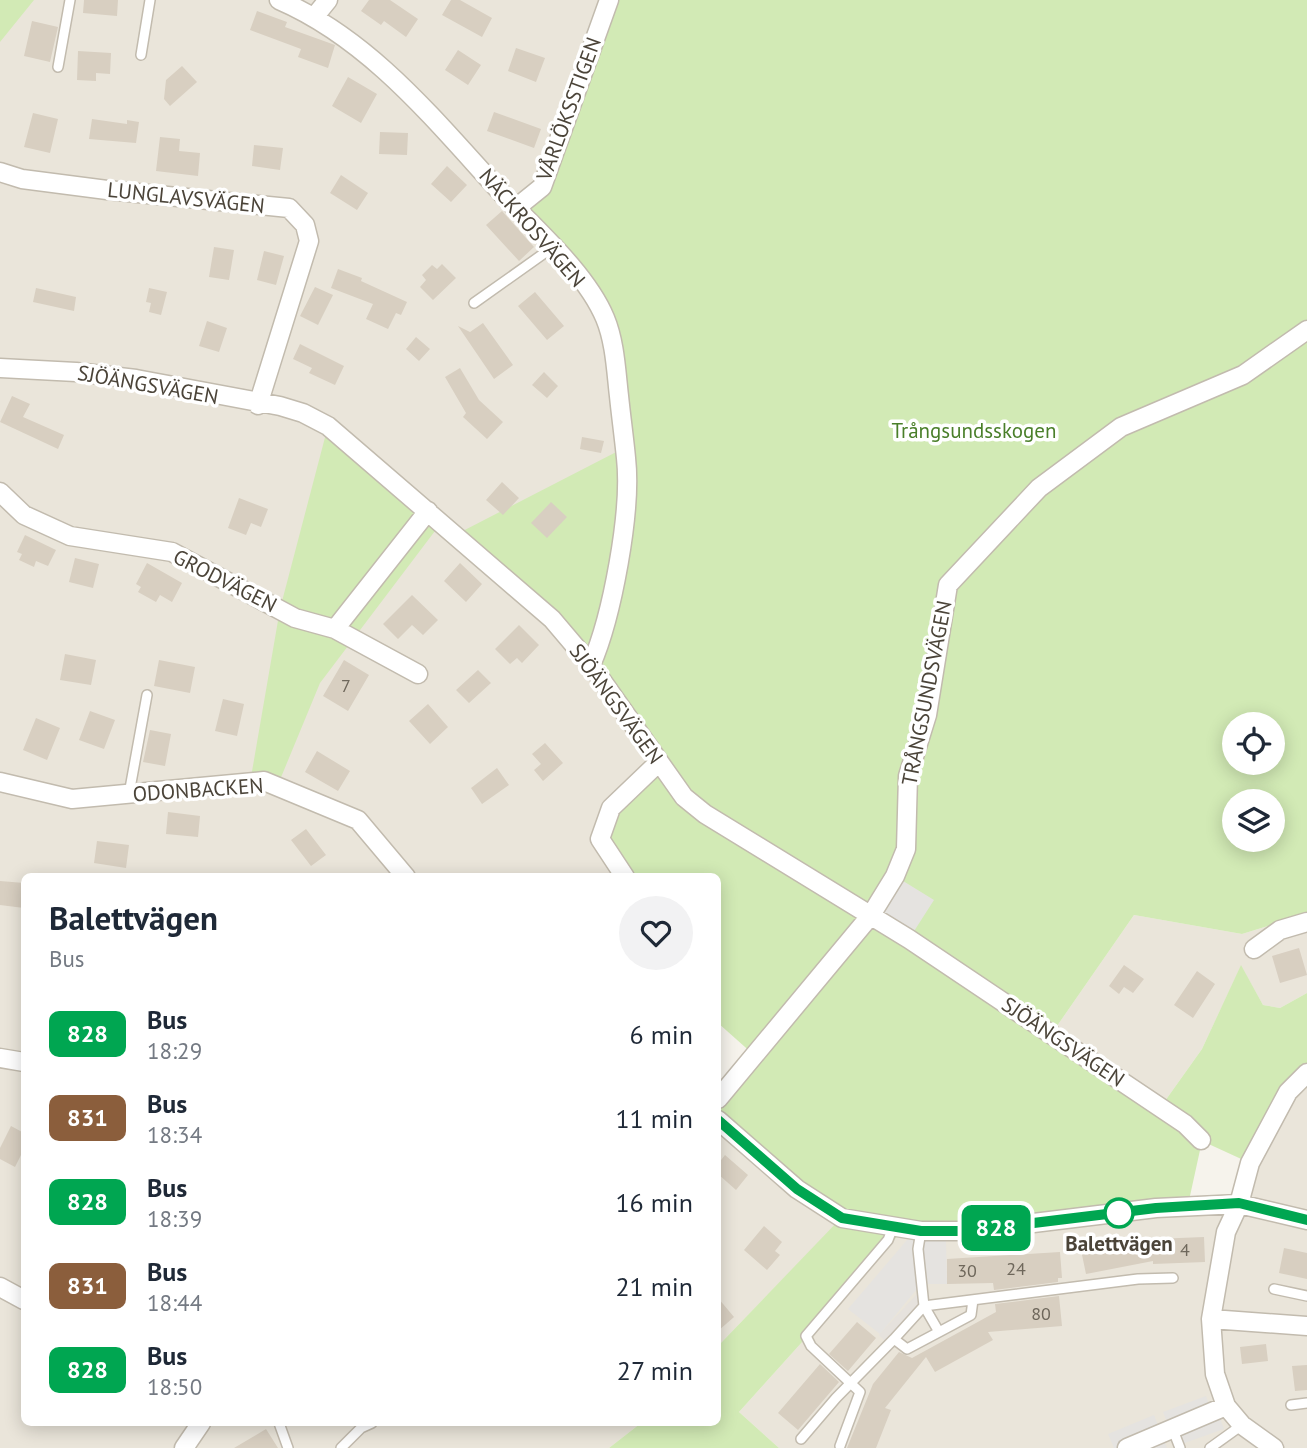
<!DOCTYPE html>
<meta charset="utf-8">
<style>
:root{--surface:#fff;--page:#f2f2f3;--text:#1f2937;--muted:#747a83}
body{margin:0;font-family:"PT Sans",sans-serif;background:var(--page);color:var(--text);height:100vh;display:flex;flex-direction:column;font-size:26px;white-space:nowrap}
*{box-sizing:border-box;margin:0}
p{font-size:23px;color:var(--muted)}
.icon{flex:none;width:38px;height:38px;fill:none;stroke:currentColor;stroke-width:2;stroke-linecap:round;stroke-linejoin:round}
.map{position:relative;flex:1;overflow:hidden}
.side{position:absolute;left:21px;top:873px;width:700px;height:553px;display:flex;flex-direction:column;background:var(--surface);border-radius:10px;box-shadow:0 4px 18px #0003}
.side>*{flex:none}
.badge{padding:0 14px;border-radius:10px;font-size:24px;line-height:46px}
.fabs{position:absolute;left:1222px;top:712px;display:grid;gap:14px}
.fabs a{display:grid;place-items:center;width:63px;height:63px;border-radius:50%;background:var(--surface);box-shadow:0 4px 18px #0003;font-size:35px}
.map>.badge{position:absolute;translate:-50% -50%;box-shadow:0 0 0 4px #fff}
.round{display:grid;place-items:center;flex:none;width:74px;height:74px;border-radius:37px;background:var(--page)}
.head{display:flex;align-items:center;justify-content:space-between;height:119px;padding:0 28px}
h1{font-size:33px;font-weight:600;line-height:52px}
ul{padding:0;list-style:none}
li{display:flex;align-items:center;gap:21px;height:84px;padding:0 28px}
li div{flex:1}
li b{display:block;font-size:26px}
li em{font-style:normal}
li .badge{min-width:77px;font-weight:700;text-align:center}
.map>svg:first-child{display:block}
.residential{fill:#eae5da}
.industrial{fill:#e6e2dd}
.green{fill:#d2eab5;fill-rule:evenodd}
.parking{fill:#e5e3e0}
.building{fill:#d8cfc1}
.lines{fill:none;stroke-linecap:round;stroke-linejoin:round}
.lane-casing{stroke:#c2bbae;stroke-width:12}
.street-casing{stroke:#c2bbae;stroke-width:21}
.lane{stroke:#fff;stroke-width:9}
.street{stroke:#fff;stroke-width:18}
.line-casing{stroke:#fff;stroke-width:16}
.line{stroke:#00a651;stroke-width:10}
.stop-dot{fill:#fff;stroke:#00a651;stroke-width:3.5}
.labels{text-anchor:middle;stroke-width:7;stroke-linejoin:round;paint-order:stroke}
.number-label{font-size:18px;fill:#6e675b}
.street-label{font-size:21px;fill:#4b4439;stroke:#fff}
.park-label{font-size:21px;fill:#4a7f2a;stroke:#fff}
.stop-label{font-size:21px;font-weight:bold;fill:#4b4439;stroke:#fff}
</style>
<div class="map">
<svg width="1307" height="1448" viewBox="0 0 1307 1448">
<rect width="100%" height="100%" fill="#f6f3ec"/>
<path class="residential" d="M 0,0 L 608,0 L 605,317 L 624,448 L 552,619 L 658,763 L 625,877 L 24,877 L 24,1423 L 641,1423 L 609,1448 L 0,1448 Z
M 1307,914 L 1307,993 L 1280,1008 L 1263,1005 L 1241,966 L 1202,1049 L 1160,1108 L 1057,1026 L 1134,915 L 1242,934 Z
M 1307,1073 L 1307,1448 L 779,1448 L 739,1412 L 904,1229 L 1239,1203 L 1250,1163 Z
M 718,1120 L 842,1218 L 718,1346 Z"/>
<path class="industrial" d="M 916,1295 L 924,1302 L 887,1343 L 879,1335 Z"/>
<path class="green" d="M 0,0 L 34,0 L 0,42 Z
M 608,0 L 1307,0 L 1307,914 L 1242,934 L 1134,915 L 1057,1026 L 882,921 L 1160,1108 L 1202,1049 L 1241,965 L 1263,1005 L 1280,1008 L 1307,993 L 1307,1073 L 1250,1163 L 1202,1141 L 1188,1205 L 904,1229 L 739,1412 L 779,1448 L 609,1448 L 641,1423 L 718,1423 L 718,1346 L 841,1218 L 718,1120 L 718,1099 L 754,1055 L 718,1023 L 718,877 L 625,877 L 600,839 L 611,808 L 658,763 L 591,665 L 455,535 L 624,448 L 605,317 L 516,208 L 542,187 ZM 1234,724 L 1272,724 L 1272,763 L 1234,763 ZM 1234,802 L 1272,802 L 1272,840 L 1234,840 Z
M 328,426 L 441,523 L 320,683 L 277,787 L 250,783 L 280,609 Z"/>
<path class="parking" d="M 895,876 L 934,900 L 909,939 L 871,915 Z
M 907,1240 L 946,1241 L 947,1284 L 921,1284 L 880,1334 L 848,1309 Z
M 1206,1396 L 1210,1407 L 1215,1405 L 1224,1429 L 1176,1446 L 1163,1412 Z
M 1154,1415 L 1167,1448 L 1114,1448 L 1108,1434 Z"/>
<path class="building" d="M 84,0 L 118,0 L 117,16 L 83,13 Z
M 369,0 L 390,0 L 418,19 L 406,37 L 384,21 L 381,25 L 361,11 Z
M 451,0 L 460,0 L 492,18 L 482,37 L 442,15 Z
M 257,11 L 287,22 L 285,27 L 335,45 L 328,68 L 298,57 L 301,49 L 250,30 Z
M 32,21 L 58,27 L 50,62 L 24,56 Z
M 516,48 L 545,58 L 536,82 L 508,71 Z
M 458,50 L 481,65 L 468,85 L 445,70 Z
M 78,51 L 111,53 L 110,74 L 96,73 L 96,81 L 77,80 Z
M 182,66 L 197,82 L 170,106 L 164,99 L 166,80 Z
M 348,77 L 377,94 L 361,123 L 332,106 Z
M 494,112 L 541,129 L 534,148 L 487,131 Z
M 33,113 L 58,119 L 50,153 L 24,147 Z
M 92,119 L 127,124 L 127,120 L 139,122 L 136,143 L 89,139 Z
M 380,132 L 408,133 L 407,155 L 379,154 Z
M 160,137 L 180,139 L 179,151 L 200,153 L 198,176 L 156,171 Z
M 254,145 L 283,148 L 280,170 L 252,166 Z
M 447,166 L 467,185 L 451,202 L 431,184 Z
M 341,175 L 368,193 L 357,210 L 330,193 Z
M 502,211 L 534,247 L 519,261 L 486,225 Z
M 214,247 L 234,250 L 229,280 L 209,277 Z
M 264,251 L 284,256 L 276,285 L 257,280 Z
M 442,264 L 456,278 L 433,300 L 420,287 L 426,280 L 422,275 L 432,265 L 437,269 Z
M 338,269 L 362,278 L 361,281 L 407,302 L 401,315 L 396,313 L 388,329 L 366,319 L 373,304 L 331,288 Z
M 315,287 L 333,295 L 318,325 L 300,316 Z
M 36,288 L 76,297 L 74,311 L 33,302 Z
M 149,288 L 167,292 L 161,315 L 149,312 L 151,303 L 146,302 Z
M 535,292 L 564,326 L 547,340 L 518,306 Z
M 207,321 L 227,328 L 219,352 L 199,346 Z
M 483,323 L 513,365 L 494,379 L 458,326 L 470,332 Z
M 416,337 L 430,349 L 419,361 L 406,349 Z
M 300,344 L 344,366 L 335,385 L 309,373 L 312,368 L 293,359 Z
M 460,368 L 479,400 L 503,422 L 487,439 L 463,417 L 466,413 L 445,377 Z
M 544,372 L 558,386 L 547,398 L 532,385 Z
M 12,396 L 30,404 L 23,417 L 64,435 L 58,449 L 0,422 Z
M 582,437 L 604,441 L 601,453 L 580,449 Z
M 502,482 L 519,498 L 503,515 L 486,500 Z
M 239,498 L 268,509 L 261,527 L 251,523 L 246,535 L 228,528 Z
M 551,502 L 567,517 L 547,538 L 531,523 Z
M 25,535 L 56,550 L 48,566 L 36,561 L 34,567 L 19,560 L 22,554 L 17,552 Z
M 75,558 L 99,564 L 93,588 L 69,582 Z
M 147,563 L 182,583 L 172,602 L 160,595 L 156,602 L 138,592 L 141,587 L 136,584 Z
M 460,563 L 482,584 L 466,602 L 444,581 Z
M 412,595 L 438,620 L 423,635 L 412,625 L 398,639 L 383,624 Z
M 519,625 L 539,645 L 522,663 L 517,658 L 510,664 L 495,649 Z
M 65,654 L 96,660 L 91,685 L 60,680 Z
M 159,660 L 195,667 L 190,693 L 154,686 Z
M 344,660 L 369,675 L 348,711 L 323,696 Z
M 478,670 L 491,683 L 469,703 L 456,690 Z
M 223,699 L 244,704 L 237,736 L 215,731 Z
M 428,704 L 448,727 L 430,744 L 409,721 Z
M 90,711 L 115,720 L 104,749 L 79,740 Z
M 36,718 L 60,728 L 47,760 L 23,750 Z
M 150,730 L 171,734 L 165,766 L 143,762 Z
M 545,743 L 563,763 L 543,781 L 534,770 L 541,764 L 532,754 Z
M 317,751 L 350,771 L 338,791 L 305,772 Z
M 497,768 L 509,785 L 482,804 L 471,788 Z
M 168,812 L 200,816 L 198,837 L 166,834 Z
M 306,829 L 326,855 L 311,866 L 291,840 Z
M 97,841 L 129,845 L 126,868 L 94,863 Z
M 0,881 L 24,883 L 24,908 L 0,905 Z
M 1299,948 L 1307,975 L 1280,983 L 1272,956 Z
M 1124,965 L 1144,979 L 1133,993 L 1124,987 L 1119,994 L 1109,986 Z
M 1197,971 L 1215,984 L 1193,1018 L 1174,1005 Z
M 11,1126 L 24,1133 L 24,1149 L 15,1167 L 0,1159 L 0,1148 Z
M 725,1155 L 748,1175 L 736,1190 L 718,1174 L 718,1164 Z
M 764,1226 L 782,1242 L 775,1251 L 780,1255 L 767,1270 L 744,1250 Z
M 1204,1237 L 1205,1262 L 1153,1264 L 1153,1261 L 1086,1274 L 1081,1250 L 1130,1240 Z
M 1284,1248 L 1307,1253 L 1307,1279 L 1279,1273 Z
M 1060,1252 L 1062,1278 L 1058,1278 L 1058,1282 L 994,1290 L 993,1283 L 947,1284 L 947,1259 Z
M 1059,1296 L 1062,1326 L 988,1332 L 993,1340 L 935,1372 L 926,1357 L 885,1408 L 891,1410 L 876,1448 L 847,1448 L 873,1384 L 899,1352 L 912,1358 L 996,1312 L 995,1304 Z
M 718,1298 L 734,1317 L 718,1331 Z
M 857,1322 L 876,1338 L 848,1371 L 829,1354 Z
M 1266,1344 L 1268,1361 L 1242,1364 L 1240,1347 Z
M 820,1364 L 839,1382 L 798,1430 L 778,1413 Z
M 1307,1365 L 1307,1390 L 1295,1391 L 1292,1366 Z
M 266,1429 L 278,1448 L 234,1448 Z"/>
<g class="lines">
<g class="lane-casing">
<path id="lane" d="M 141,55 L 150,0
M 58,67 L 70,0
M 474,303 L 553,247
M 129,794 L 147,695
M 921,1231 L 918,1249 L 924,1306 L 1138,1279 L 1173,1278
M 1274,1289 L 1307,1296
M 939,1332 L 907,1349 L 894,1339 L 924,1306 L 939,1332 L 971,1315 L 973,1300
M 1291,1405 L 1307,1403
M 279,1423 L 288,1448
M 1173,1430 L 1180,1448
M 801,1439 L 836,1398 L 894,1339
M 840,1446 L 860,1392 L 811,1346 L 806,1336 L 888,1240 L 893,1227
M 341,1448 L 361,1428 L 372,1423
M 1210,1448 L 1242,1425"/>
</g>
<g class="street-casing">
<path id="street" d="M 279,0 C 374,41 439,126 508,200 C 540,233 587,275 605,318 C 615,342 616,370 619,396 C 621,416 624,437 626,458 C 632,511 612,617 591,665
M 315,16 L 328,0
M 0,172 L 22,179 L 107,190 L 289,208 L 305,225 L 309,241 L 258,405
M 516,208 L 542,187 L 609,0
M 0,368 L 76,372 L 136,379 L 280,406 L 303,413 L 328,426 L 552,619 L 591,665 L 684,797 L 705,814 L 909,939 L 1185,1124 L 1201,1140
M 0,492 L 24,515 L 70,536 L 172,552 L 295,618 L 335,629 L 418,674
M 335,629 L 428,511
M 0,782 L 72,799 L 264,781 L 358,820 L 406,877
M 625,877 L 600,839 L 611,808 L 658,763
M 1254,949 L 1280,930 L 1307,922
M 0,1058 L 24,1062
M 718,1099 L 871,915 L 895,876 L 906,849 L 908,776 L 927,715 L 948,585 L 1039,488 L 1121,427 L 1243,375 L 1307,330
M 718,1120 L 797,1189 L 842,1218 L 921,1231 L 968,1231 L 1156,1208 L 1239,1204 L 1307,1220
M 0,1287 L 24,1300
M 1211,1319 L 1307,1326
M 184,1448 L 201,1423
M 1127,1448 L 1226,1406
M 1274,1448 L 1242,1425 L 1226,1406 L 1215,1374 L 1211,1319 L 1226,1232 L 1239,1204 L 1250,1163 L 1288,1092 L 1307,1073"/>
</g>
<use href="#lane" class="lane"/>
<use href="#street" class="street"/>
</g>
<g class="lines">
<g class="line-casing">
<path id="line" d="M 718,1120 L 797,1189 L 842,1218 L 921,1231 L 968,1231 L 1156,1208 L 1239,1203 L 1307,1220"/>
</g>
<use href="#line" class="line"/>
</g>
<circle class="stop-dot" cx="1119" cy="1213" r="14"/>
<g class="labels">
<g class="number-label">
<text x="346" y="692">7</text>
<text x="1185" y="1256">4</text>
<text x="1016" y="1275">24</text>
<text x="967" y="1277">30</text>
<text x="1041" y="1320">80</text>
</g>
<g class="street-label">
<text transform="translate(569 109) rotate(-70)" y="7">VÅRLÖKSSTIGEN</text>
<text transform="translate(186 198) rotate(6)" y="7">LUNGLAVSVÄGEN</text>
<text transform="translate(532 228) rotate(49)" y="7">NÄCKROSVÄGEN</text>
<text transform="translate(148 385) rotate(10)" y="7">SJÖÄNGSVÄGEN</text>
<text transform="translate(225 581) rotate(27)" y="7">GRODVÄGEN</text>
<text transform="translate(927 693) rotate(-79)" y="7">TRÅNGSUNDSVÄGEN</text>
<text transform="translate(616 704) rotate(54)" y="7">SJÖÄNGSVÄGEN</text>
<text transform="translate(198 790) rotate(-4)" y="7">ODONBACKEN</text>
<text transform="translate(1063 1042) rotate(34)" y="7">SJÖÄNGSVÄGEN</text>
</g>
<g class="park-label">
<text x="974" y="438">Trångsundsskogen</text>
</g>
<g class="stop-label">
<text x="1119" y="1251">Balettvägen</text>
</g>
</g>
</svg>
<div class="fabs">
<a><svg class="icon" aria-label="locate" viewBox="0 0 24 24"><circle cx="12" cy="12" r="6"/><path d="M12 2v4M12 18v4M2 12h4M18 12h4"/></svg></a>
<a><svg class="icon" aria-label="layers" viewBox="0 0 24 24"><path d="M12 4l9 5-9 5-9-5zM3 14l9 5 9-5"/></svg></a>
</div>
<b class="badge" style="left:996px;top:1228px;background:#00a651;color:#fff">828</b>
<section class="side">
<div class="head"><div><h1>Balettvägen</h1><p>Bus</p></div><a class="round"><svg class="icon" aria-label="heart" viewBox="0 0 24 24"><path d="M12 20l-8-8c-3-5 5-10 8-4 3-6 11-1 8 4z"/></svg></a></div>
<ul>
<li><span class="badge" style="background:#00a651;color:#fff">828</span><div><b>Bus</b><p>18:29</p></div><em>6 min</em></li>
<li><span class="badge" style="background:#8b5e3c;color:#fff">831</span><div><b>Bus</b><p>18:34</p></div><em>11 min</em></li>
<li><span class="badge" style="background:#00a651;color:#fff">828</span><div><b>Bus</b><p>18:39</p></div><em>16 min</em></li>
<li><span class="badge" style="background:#8b5e3c;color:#fff">831</span><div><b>Bus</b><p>18:44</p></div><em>21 min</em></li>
<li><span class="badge" style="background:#00a651;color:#fff">828</span><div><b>Bus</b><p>18:50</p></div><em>27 min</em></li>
</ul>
</section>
</div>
